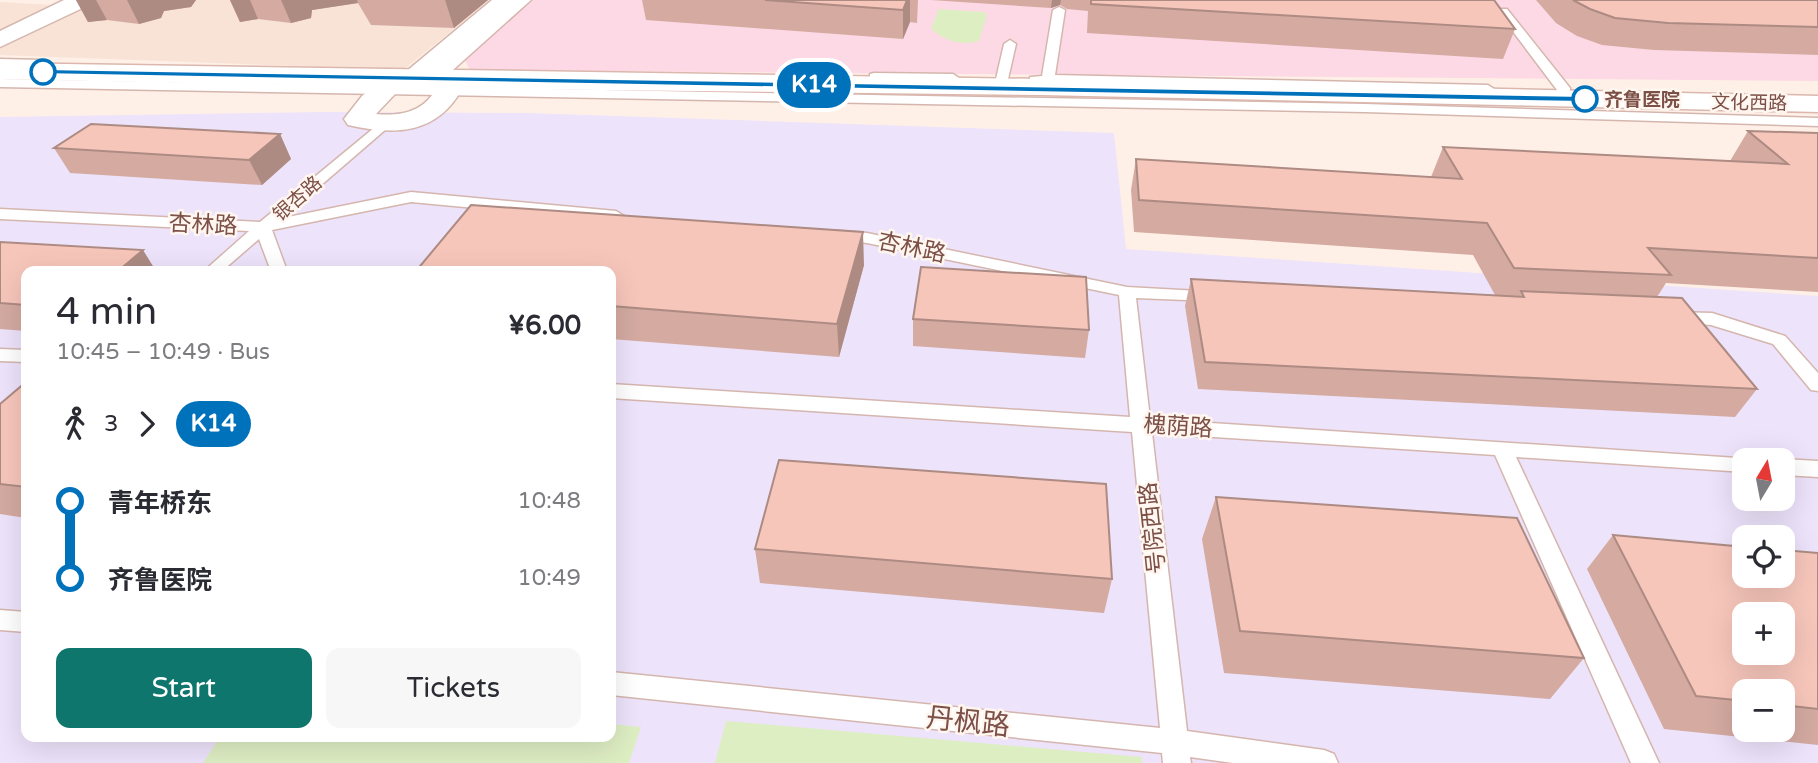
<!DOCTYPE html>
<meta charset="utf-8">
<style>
:root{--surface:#fff;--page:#f7f7f7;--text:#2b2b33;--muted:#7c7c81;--accent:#0f766e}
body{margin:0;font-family:"Varela Round","Noto Sans SC",sans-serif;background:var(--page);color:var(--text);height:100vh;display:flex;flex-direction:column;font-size:26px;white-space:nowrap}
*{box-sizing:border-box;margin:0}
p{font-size:23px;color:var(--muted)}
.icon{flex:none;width:38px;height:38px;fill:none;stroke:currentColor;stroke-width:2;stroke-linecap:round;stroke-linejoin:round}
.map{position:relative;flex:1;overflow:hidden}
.details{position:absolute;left:21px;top:266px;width:595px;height:476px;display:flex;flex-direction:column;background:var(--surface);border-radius:14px;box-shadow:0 7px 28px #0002}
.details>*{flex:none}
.badge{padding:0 14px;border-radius:23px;font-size:24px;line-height:46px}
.needle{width:46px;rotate:10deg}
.controls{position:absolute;left:1732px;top:448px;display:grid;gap:14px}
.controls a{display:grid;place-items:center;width:63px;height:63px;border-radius:14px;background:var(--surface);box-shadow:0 7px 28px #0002;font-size:35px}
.map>.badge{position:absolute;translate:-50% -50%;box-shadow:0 0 0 4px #fff}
.legs{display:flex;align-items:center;gap:10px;height:77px;padding:0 35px;font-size:23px}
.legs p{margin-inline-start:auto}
.overview{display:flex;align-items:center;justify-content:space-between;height:119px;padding:0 35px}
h1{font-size:38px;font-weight:600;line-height:52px}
.action{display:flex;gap:14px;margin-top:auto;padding:14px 35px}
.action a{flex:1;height:80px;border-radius:14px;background:var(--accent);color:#fff;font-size:28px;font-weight:600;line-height:80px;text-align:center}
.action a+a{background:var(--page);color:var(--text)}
ul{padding:0 35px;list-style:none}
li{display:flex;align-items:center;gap:24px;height:77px;font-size:26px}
li i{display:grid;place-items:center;width:10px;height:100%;margin:0 9px;background:currentColor}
li i::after{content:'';width:18px;height:18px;margin:-9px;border:5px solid;border-radius:50%;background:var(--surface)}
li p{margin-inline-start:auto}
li:first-child i{background:linear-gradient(#0000 50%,currentColor 0)}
li:last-child i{background:linear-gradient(currentColor 50%,#0000 0)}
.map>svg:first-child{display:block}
.residential{fill:#f9e3d7}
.education{fill:#ede3fb;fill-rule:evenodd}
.medical{fill:#fdd9e5}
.green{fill:#deeec3}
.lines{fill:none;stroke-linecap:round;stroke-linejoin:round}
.service-casing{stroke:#d5b6ae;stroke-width:3}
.minor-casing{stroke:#d5b6ae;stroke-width:3}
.tertiary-casing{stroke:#d5b6ae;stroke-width:3}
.secondary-casing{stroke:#dbb7ad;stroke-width:3}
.service{fill:#fff;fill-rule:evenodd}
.minor{fill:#fff;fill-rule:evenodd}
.tertiary{fill:#fff;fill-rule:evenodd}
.secondary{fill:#fff;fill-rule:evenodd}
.wall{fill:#d4aaa1;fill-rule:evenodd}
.shaded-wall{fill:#ad8b83}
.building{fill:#f7c6bb;stroke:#ad8b83;stroke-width:2;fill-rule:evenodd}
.line-1{fill:#0072bc;stroke:#fff;stroke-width:2}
.stop-1-dot{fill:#fff;stroke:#0072bc;stroke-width:3.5}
.labels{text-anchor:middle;stroke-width:5;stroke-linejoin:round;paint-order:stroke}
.far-stop-label{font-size:19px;font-weight:bold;fill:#7c4f47;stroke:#fff6ef;text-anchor:start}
.far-street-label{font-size:19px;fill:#7c4f47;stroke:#fff6ef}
.street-label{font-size:23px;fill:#7c4f47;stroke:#fff6ef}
.near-street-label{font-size:28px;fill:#7c4f47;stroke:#fff6ef}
</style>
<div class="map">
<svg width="1818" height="763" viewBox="0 0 1818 763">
<rect width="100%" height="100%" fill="#fff0e7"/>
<path class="residential" d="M 96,0 L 490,0 L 403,70 L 0,55 L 0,48 Z
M 0,2 L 54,5 L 0,33 Z"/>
<path class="education" d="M 326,112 L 527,113 L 1114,133 L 1126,249 L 1818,296 L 1818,763 L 0,763 L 0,117 ZM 26,271 L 611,271 L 611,737 L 26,737 ZM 1745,460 L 1783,460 L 1783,499 L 1745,499 ZM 1745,537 L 1783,537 L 1783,576 L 1745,576 ZM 1745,614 L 1783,614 L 1783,653 L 1745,653 ZM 1745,691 L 1783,691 L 1783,730 L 1745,730 Z"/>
<path class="medical" d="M 526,0 L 1818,0 L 1818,81 L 470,70 L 462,55 Z"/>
<path class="green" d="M 939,9 L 984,12 L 987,15 L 979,41 C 962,46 943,41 931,28 Z
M 726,721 L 1142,757 L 1142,763 L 715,763 Z
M 611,724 L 641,727 L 629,763 L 203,763 L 220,737 L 611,737 Z"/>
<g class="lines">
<g class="service-casing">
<path id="service" d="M 1059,7 L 1065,10 L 1055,75 L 1488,85 L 1494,89 L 1488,93 L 1030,83 L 1030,77 L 1042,76 L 1053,10 Z
M 1499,9 L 1507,9 L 1570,88 L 1570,94 L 1560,94 L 1499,13 Z
M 1010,40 L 1016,44 L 1008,79 L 1002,83 L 996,79 L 1004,44 Z
M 0,59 L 43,60 L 49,64 L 43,68 L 0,67 Z
M 874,73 L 953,74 L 959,78 L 953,82 L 870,80 L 870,74 Z
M 0,79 L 1365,104 L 1818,118 L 1818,126 L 1365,112 L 0,87 Z
M 380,123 L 387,127 L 385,130 L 283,218 L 411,192 L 616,211 L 624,216 L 616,221 L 411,202 L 272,230 L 287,271 L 271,271 L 259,239 L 222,271 L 204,271 L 249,231 L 0,219 L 0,209 L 260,222 Z
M 837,231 L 867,233 L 1127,287 L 1217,292 L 1220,296 L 1211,301 L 1136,298 L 1150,419 L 1752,459 L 1745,460 L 1745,472 L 1516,457 L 1659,763 L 1631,763 L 1495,455 L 1152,433 L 1187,731 L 1324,750 L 1334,754 L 1338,763 L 1233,763 L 1190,757 L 1191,763 L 1163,763 L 1162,753 L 611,695 L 611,672 L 1160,728 L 1132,432 L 611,398 L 611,384 L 1130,417 L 1119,295 L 867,243 L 831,239 L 829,236 Z
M 1675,312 L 1712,313 L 1785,336 L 1818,373 L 1818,391 L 1811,390 L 1773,344 L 1711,325 L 1669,322 L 1666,318 Z
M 0,349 L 26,350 L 26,362 L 0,361 Z
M 1783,459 L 1818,461 L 1818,477 L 1783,475 L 1783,460 L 1780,460 Z
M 0,610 L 26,612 L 26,632 L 0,630 Z"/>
</g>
<g class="minor-casing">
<path id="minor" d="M 492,0 L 531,0 L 444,78 L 458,83 L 462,89 C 437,134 395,136 348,125 L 344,119 L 362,96 L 378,83 L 402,75 ZM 418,86 L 434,92 C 421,113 399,116 376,114 L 396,93 Z"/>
</g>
<g class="tertiary-casing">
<path id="tertiary" d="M 64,0 L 92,0 L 89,5 L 0,47 L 0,31 Z"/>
</g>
<g class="secondary-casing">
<path id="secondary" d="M 0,63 L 1041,79 L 1818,96 L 1818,112 L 1041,95 L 426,88 L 0,79 Z"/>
</g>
<use href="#service" class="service"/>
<use href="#minor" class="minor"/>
<use href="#tertiary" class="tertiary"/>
<use href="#secondary" class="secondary"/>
</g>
<path class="wall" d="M 76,0 L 196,0 L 191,7 L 164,11 L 161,18 L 139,24 L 107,20 L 88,22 Z
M 230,0 L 488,0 L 454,28 L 371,25 L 358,3 L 312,10 L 311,18 L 291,23 L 258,19 L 240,22 Z
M 642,0 L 918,0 L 917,23 L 910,22 L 903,39 L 646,20 Z
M 931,0 L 1494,0 L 1515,29 L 1503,59 L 1087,33 L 1088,11 L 1067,9 L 1060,5 L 1051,8 Z
M 1536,0 L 1818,0 L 1818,55 L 1654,50 L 1602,45 L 1577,36 L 1556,23 Z
M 1748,131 L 1818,133 L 1818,292 L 1666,283 L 1657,297 L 1757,389 L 1735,417 L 1198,389 L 1185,306 L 1191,279 L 1495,295 L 1473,255 L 1134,232 L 1131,190 L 1136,159 L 1431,177 L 1443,147 L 1730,161 Z
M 280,134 L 291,159 L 262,185 L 70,173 L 54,148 Z
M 0,242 L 26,271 L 26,331 L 0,329 Z
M 864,265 L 839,357 L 611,339 L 611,271 Z
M 913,319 L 1089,330 L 1085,358 L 913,346 Z
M 26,382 L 26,518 L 0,514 L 0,404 Z
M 1216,497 L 1584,658 L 1550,699 L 1224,673 L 1202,539 Z
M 1613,535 L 1818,553 L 1818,745 L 1664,729 L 1587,569 ZM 1745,691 L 1783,691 L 1783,730 L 1745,730 Z
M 755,549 L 1112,579 L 1104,613 L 760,583 Z"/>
<path class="shaded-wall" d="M 76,0 L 96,0 L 107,20 L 88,22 Z
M 127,0 L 196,0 L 191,7 L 164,11 L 161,18 L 139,24 Z
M 230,0 L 250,0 L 258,19 L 240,22 Z
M 281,0 L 357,0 L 358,3 L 312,10 L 311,18 L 291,23 Z
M 445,0 L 488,0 L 454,28 Z
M 907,0 L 910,0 L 910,22 L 903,39 L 903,10 Z
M 1052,0 L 1061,0 L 1060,5 L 1051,8 Z
M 280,134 L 291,159 L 262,185 L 249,160 Z
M 863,232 L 864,265 L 839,357 L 837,324 Z
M 143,250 L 156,271 L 118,271 Z"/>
<path class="building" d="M 765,0 L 907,0 L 903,10 Z
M 1091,0 L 1494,0 L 1515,29 L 1091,4 Z
M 1573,0 L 1818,0 L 1818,27 L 1668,23 L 1615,18 L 1590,9 Z
M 91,124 L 280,134 L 249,160 L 54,148 Z
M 1748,131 L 1818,133 L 1818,258 L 1648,248 L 1671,275 L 1514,268 L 1487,223 L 1139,200 L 1136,159 L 1462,179 L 1443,147 L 1788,164 Z
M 471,205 L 863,232 L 837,324 L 611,306 L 611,271 L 416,271 Z
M 0,242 L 143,250 L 118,271 L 26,271 L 26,305 L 0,303 Z
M 921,267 L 1086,277 L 1089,330 L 913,319 Z
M 1191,279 L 1524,297 L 1521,291 L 1682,298 L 1757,389 L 1205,362 Z
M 26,382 L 26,487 L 0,484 L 0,404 Z
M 779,460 L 1106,484 L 1112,579 L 755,549 Z
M 1216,497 L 1517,518 L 1584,658 L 1240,631 Z
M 1613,535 L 1745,547 L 1745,576 L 1783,576 L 1783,550 L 1818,553 L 1818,709 L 1783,705 L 1783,691 L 1745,691 L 1745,701 L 1696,696 ZM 1745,614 L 1783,614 L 1783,653 L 1745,653 Z"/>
<path class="line-1" d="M 43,69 L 1585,96 L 1590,99 L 1585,102 L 39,74 Z"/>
<g class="stop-1-dot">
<circle cx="43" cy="72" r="12"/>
<circle cx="1585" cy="99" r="12"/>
</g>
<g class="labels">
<g class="far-stop-label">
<text x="1604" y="106">齐鲁医院</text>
</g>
<g class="far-street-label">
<text transform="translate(1749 102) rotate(1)" y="7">文化西路</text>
<text transform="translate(297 198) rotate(-41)" y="7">银杏路</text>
</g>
<g class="street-label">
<text transform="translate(203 224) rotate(3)" y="8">杏林路</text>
<text transform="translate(912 247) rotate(12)" y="8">杏林路</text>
<text transform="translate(1178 426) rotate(4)" y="8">槐荫路</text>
<text transform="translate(1152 528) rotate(-96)" y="8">号院西路</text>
</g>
<g class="near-street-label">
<text transform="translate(968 721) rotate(6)" y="10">丹枫路</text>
</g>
</g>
</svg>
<div class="controls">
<a><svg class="needle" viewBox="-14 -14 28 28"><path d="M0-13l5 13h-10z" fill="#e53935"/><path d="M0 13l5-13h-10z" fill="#7c7c81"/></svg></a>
<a><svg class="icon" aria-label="locate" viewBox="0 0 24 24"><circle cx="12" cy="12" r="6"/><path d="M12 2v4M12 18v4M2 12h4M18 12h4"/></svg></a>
<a>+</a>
<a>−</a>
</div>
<b class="badge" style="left:814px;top:85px;background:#0072bc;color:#fff">K14</b>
<section class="details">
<div class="overview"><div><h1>4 min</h1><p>10:45 – 10:49 · Bus</p></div><b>¥6.00</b></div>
<div class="legs"><svg class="icon" aria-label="walk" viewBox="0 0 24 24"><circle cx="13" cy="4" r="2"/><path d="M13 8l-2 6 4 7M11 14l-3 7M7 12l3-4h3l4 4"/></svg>3<svg class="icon" aria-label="forward" viewBox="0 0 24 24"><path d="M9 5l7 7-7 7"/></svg><b class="badge" style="background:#0072bc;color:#fff">K14</b></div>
<ul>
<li><i style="color:#0072bc"></i><b>青年桥东</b><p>10:48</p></li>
<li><i style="color:#0072bc"></i><b>齐鲁医院</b><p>10:49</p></li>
</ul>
<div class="action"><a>Start</a><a>Tickets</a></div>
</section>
</div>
